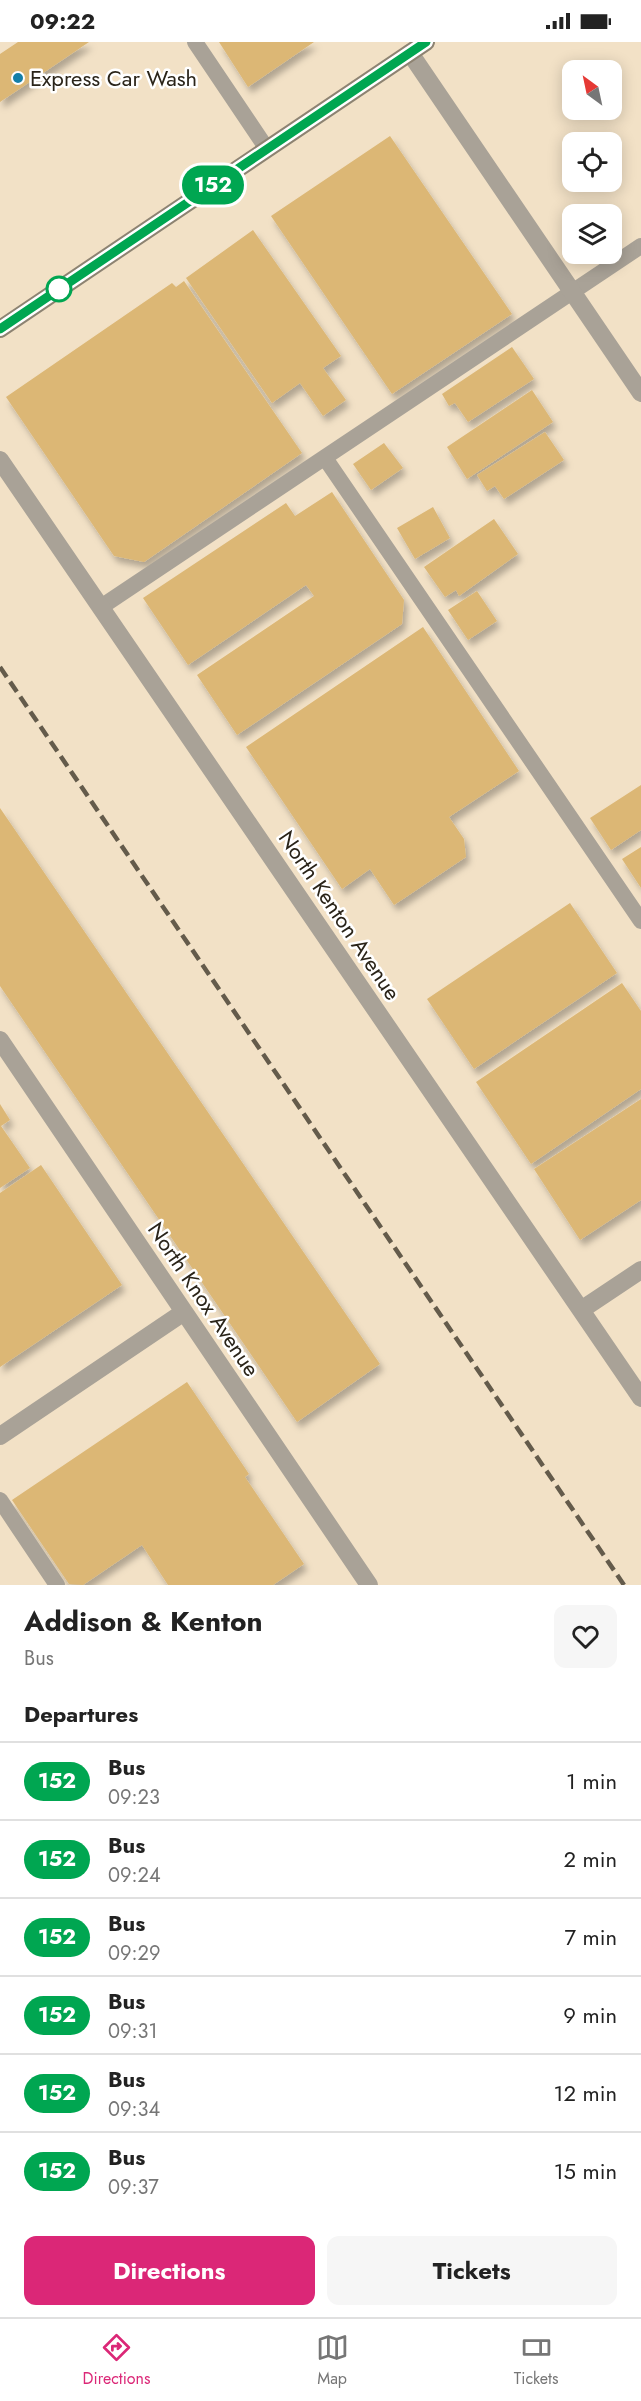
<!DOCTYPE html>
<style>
:root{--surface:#fff;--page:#f6f6f6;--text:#222;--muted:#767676;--line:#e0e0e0;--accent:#db2777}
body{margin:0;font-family:Jost,sans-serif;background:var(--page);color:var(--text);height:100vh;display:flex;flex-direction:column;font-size:22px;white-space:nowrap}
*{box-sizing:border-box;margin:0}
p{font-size:20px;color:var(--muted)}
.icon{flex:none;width:33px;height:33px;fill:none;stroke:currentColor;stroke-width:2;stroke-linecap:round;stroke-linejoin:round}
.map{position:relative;height:1543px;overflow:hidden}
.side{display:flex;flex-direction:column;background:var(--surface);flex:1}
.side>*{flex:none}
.badge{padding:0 12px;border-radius:20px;font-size:21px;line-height:39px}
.needle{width:39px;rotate:327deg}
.controls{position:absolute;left:562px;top:18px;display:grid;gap:12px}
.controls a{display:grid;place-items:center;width:60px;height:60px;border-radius:12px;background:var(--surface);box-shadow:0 3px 15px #0003;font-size:30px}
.map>.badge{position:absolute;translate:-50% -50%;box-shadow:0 0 0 3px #fff}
h2{padding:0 24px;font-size:22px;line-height:54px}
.round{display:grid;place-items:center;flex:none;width:63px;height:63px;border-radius:12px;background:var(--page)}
.headline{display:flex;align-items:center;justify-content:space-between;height:102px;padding:0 24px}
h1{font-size:28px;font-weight:700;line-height:45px}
.cta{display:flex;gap:12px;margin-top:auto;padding:12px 24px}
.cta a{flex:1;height:69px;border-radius:12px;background:var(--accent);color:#fff;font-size:24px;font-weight:700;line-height:69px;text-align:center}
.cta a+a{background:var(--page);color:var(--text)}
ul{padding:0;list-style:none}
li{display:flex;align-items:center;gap:18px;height:78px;padding:0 24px;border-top:2px solid var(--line)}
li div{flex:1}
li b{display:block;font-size:22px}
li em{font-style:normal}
li .badge{min-width:66px;font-weight:700;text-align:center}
.status{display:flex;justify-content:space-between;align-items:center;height:42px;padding:0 30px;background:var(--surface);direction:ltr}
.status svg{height:16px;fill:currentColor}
.menu{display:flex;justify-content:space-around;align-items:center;height:84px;border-top:2px solid var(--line);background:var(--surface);font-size:16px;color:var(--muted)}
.menu a{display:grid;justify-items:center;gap:3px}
.menu .on{color:var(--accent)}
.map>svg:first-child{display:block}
.building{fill:#dcb775;filter:url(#shadow)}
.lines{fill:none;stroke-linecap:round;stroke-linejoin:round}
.service{stroke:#a9a297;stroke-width:16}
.minor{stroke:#a9a297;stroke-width:18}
.secondary{stroke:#8d8372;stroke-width:18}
.rail{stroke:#645b4b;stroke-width:4.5;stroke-dasharray:12 6;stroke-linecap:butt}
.line-casing{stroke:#fff;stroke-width:14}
.line{stroke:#00a651;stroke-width:9}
.poi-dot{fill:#147fa8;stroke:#fff;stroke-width:2}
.stop-dot{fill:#fff;stroke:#00a651;stroke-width:3}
.labels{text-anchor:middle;stroke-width:5;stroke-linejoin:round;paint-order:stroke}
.poi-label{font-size:22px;fill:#2a2419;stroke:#fff;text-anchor:start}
.street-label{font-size:22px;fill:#2a2419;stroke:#fff}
</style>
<div class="status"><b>09:22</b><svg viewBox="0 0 49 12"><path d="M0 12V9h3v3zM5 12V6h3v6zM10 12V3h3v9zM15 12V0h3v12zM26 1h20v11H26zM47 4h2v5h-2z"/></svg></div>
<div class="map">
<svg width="641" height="1543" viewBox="0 0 641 1543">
<defs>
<filter id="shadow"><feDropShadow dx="3.5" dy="6" stdDeviation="3" flood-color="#0004"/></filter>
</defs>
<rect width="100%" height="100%" fill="#f2e1c6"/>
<path class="building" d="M 18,0 L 89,0 L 0,60 L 0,12 Z
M 219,0 L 314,0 L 248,45 Z
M 390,94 L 512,272 L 392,352 L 271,174 Z
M 253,188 L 341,314 L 323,326 L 346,358 L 323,374 L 300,341 L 272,361 L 186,236 Z
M 184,239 L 302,411 L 144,520 L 114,514 L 6,355 L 172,241 L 176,245 Z
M 512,305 L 534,337 L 468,380 L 455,361 L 449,364 L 442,352 Z
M 532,348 L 553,380 L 467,437 L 447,405 Z
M 545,390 L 564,418 L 504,457 L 495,444 L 487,449 L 477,433 Z
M 384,401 L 403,426 L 371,448 L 353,422 Z
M 332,450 L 404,558 L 402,582 L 237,693 L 197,633 L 314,554 L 306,543 L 188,623 L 143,556 L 286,461 L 295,474 Z
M 433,465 L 450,496 L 415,517 L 397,486 Z
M 494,477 L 518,512 L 459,554 L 456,548 L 445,555 L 424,525 Z
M 477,549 L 497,579 L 468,598 L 448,568 Z
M 423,585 L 519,729 L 449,775 L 464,797 L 466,815 L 394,863 L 370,827 L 342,847 L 246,705 Z
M 641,743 L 641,788 L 611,808 L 590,776 Z
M 0,766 L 380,1322 L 297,1380 L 0,944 Z
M 641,805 L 641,846 L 622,817 Z
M 570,861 L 617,931 L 474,1027 L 427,957 Z
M 622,941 L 641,969 L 641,1047 L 531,1122 L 476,1040 Z
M 641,1057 L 641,1158 L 580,1198 L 534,1127 Z
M 0,1062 L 10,1078 L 1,1084 L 30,1126 L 0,1146 Z
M 41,1123 L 122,1243 L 0,1325 L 0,1151 Z
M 187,1340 L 249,1432 L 245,1435 L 304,1522 L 273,1543 L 168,1543 L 142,1503 L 83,1543 L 69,1542 L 12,1458 Z"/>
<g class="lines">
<path class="service" d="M 195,0 L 267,107
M 325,416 L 641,879
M 101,565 L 641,204
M 0,1458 L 57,1543"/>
<path class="minor" d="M 410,11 L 641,351
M 0,418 L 641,1356
M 0,998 L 369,1543
M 581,1268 L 641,1228
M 0,1394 L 184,1270"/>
<path class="secondary" d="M 0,287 L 426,0"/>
<path class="rail" d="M 0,625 L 624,1543"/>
</g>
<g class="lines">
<g class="line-casing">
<path id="line" d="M 0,287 L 426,0"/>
</g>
<use href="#line" class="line"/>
</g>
<circle class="poi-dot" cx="18" cy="36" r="6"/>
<circle class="stop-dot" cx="59" cy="247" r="12"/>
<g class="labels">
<g class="poi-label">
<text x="30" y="44">Express Car Wash</text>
</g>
<g class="street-label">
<text transform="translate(340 873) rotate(56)" y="8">North Kenton Avenue</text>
<text transform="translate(204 1257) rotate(56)" y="8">North Knox Avenue</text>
</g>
</g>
</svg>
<div class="controls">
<a><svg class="needle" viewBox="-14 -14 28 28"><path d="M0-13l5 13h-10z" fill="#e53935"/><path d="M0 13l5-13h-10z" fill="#767676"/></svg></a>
<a><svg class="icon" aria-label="locate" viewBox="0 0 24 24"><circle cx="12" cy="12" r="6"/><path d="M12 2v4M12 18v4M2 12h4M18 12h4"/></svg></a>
<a><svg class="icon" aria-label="layers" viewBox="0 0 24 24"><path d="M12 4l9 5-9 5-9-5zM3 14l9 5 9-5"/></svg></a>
</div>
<b class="badge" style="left:213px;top:143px;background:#00a651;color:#fff">152</b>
</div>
<section class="side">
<div class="headline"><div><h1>Addison &amp; Kenton</h1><p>Bus</p></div><a class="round"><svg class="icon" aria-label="heart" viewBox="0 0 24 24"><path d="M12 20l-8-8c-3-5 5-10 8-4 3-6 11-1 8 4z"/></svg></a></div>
<h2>Departures</h2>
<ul>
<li><span class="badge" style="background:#00a651;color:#fff">152</span><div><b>Bus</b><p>09:23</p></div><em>1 min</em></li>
<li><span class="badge" style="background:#00a651;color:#fff">152</span><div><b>Bus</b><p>09:24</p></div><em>2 min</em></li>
<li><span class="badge" style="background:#00a651;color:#fff">152</span><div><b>Bus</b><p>09:29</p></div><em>7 min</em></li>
<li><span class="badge" style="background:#00a651;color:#fff">152</span><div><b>Bus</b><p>09:31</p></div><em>9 min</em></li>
<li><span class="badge" style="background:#00a651;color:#fff">152</span><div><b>Bus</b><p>09:34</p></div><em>12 min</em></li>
<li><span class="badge" style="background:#00a651;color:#fff">152</span><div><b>Bus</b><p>09:37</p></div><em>15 min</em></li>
</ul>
<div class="cta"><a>Directions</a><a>Tickets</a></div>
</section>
<nav class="menu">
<a class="on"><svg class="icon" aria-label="directions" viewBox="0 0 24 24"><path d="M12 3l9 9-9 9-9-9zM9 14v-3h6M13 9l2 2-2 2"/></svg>Directions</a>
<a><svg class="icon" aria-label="map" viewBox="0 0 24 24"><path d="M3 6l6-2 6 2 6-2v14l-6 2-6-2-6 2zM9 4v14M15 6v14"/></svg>Map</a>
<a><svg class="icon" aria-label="tickets" viewBox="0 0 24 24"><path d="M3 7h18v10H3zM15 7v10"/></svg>Tickets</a>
</nav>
